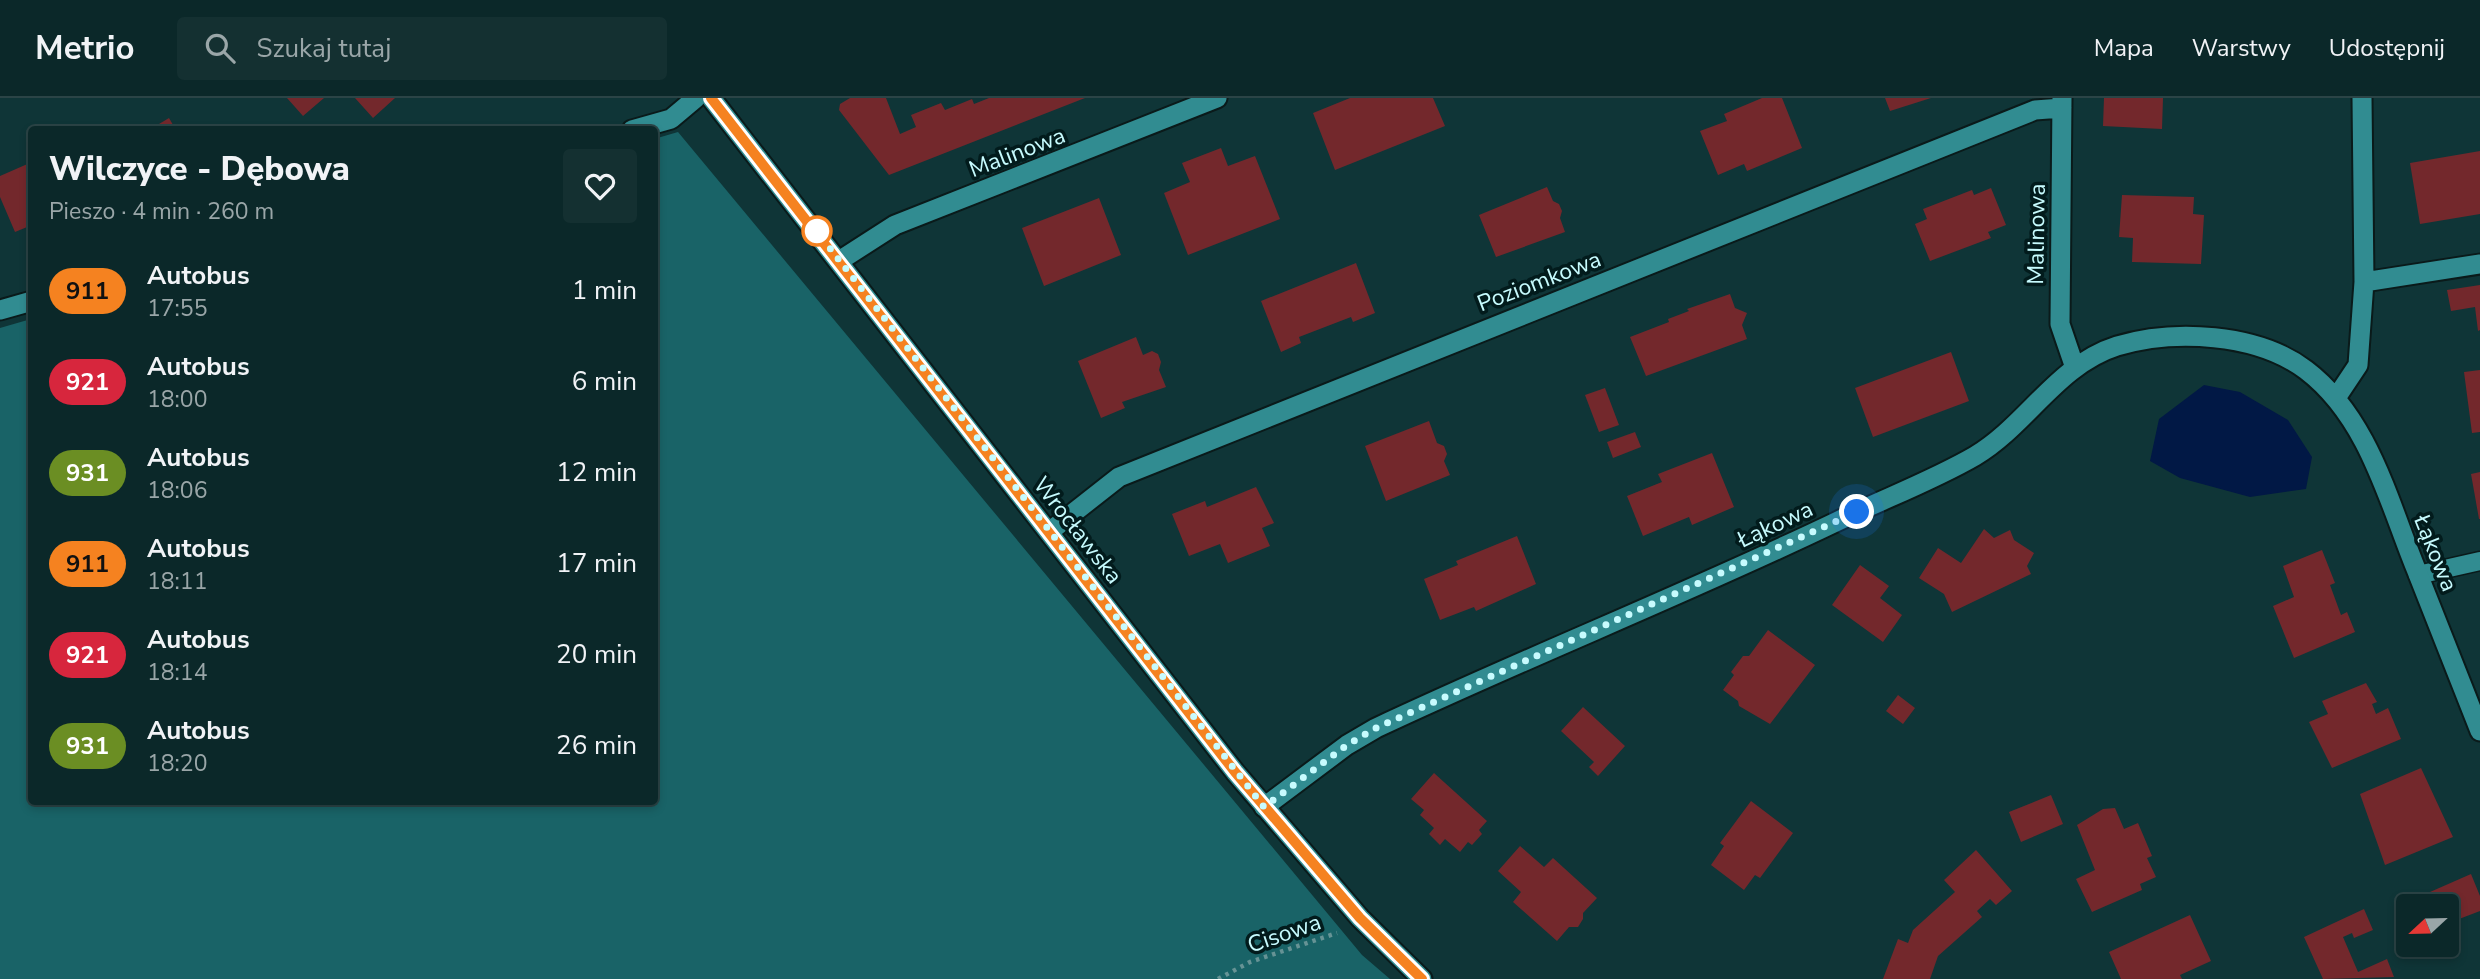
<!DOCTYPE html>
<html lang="pl">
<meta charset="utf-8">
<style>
:root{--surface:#0b2829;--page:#143031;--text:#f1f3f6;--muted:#9aa6a8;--line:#2b4446}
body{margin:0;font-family:"Nunito Sans",sans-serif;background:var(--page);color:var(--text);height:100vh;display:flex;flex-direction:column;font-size:26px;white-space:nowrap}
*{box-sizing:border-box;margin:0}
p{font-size:23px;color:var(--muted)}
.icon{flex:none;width:38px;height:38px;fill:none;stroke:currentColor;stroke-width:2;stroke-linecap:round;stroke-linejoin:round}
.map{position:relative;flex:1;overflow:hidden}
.sheet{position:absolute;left:28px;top:28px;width:630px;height:679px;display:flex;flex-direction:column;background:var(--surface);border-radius:7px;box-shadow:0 4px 10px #0003,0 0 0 2px var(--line)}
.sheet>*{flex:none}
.badge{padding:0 14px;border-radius:23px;font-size:24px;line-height:46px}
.needle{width:46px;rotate:248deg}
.tools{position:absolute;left:2396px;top:796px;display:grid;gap:14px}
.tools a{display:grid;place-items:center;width:63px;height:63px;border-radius:7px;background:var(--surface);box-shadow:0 4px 10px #0003,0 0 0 2px var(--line);font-size:35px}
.you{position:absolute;width:35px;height:35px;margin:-18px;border:5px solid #fff;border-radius:50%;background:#1a73e8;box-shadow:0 0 0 10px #1a73e833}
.map>.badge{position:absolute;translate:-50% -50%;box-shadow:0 0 0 4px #fff}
.round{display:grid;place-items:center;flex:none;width:74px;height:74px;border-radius:7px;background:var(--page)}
.overview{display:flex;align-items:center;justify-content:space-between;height:119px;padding:0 21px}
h1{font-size:33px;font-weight:800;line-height:52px}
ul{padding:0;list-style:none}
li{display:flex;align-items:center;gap:21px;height:91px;padding:0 21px}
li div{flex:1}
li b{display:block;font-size:26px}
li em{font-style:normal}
li .badge{min-width:77px;font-weight:700;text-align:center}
header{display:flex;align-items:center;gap:42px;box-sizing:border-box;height:98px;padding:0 35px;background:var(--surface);border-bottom:2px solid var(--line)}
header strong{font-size:33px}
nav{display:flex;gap:38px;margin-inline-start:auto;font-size:24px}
.search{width:490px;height:63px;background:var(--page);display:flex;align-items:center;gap:18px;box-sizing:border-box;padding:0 24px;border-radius:7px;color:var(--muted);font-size:26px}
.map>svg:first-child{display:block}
.green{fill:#196367}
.water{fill:#011845}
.building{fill:#73282c}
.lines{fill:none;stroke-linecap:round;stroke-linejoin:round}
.service-casing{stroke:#0a1a1a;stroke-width:21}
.minor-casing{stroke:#0a1a1a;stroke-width:23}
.tertiary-casing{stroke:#0a1a1a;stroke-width:23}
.path{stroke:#669395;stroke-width:4.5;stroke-dasharray:3.5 5;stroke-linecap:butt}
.service{stroke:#318c91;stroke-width:18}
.minor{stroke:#318c91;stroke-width:19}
.tertiary{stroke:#318c91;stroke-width:19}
.line-casing{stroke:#fff;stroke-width:16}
.line{stroke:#f58220;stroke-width:10}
.walk{stroke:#c7fbfe;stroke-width:7;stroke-dasharray:0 12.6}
.stop-dot{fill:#fff;stroke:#f58220;stroke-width:3.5}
.labels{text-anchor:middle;stroke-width:7;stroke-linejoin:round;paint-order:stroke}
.street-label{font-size:23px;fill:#c7fbfe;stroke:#021b1c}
</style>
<header>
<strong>Metrio</strong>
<div class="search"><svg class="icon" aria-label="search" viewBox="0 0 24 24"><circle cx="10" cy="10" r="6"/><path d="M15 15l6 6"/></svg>Szukaj tutaj</div>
<nav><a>Mapa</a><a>Warstwy</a><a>Udostępnij</a></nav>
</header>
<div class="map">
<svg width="2480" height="881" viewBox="0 0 2480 881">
<rect width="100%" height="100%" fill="#0f3537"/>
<path class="green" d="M 678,34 L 1362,857 L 1390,881 L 0,881 L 0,230 L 31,221 L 32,704 L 654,704 L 654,41 Z"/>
<path class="water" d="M 2204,287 L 2240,294 L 2288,322 L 2312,359 L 2306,391 L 2250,399 L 2180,380 L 2150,363 L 2159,321 Z"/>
<path class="building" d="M 287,0 L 324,0 L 303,18 Z
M 355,0 L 395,0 L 373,20 Z
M 850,0 L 886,0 L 900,36 L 916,29 L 911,17 L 941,5 L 945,12 L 972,1 L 974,6 L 989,0 L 1085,0 L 889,77 L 839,12 L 840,6 Z
M 1350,0 L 1433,0 L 1445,28 L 1335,72 L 1313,15 Z
M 1762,0 L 1782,0 L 1802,50 L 1747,73 L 1744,66 L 1718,77 L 1700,33 L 1727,23 L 1724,16 Z
M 1885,0 L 1931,0 L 1890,13 Z
M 2104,0 L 2163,0 L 2162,31 L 2103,28 Z
M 169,20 L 176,32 L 149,32 Z
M 1221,50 L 1228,68 L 1255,58 L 1280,121 L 1188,157 L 1164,95 L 1190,84 L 1182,65 Z
M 2480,53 L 2480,116 L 2420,126 L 2410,65 Z
M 32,64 L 32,127 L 15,134 L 0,99 L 0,78 Z
M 1547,89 L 1553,103 L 1559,106 L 1562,113 L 1560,120 L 1565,134 L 1496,159 L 1479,117 Z
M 1991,90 L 2006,127 L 1988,134 L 1991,140 L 1930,163 L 1915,126 L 1927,121 L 1923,111 L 1972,92 L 1974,97 Z
M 2122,97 L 2194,99 L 2193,116 L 2204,117 L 2201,166 L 2132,164 L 2133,140 L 2119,139 Z
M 1099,100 L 1121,157 L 1044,188 L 1022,130 Z
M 1356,165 L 1375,215 L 1353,224 L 1351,219 L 1299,239 L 1301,245 L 1281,254 L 1261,203 Z
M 2480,187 L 2480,232 L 2478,233 L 2475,209 L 2451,213 L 2447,192 Z
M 1730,196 L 1735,210 L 1747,215 L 1742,227 L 1747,241 L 1646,278 L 1630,239 L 1669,224 L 1668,221 L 1689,213 L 1687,211 Z
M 1136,239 L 1143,257 L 1152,253 L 1158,256 L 1161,264 L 1159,272 L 1166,289 L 1122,304 L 1125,310 L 1101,320 L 1078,263 Z
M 1951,254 L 1969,303 L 1873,339 L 1855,290 Z
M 2480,272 L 2480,334 L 2472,335 L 2464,274 Z
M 1605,290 L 1619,327 L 1599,334 L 1585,297 Z
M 1429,323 L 1437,345 L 1444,348 L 1447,356 L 1444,363 L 1450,377 L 1386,403 L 1365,348 Z
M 1635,334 L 1641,349 L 1613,360 L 1607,344 Z
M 1712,355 L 1734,409 L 1692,427 L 1689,419 L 1643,438 L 1627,398 L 1662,384 L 1658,376 Z
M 2480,374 L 2480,421 L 2479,421 L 2471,376 Z
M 1256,389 L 1274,425 L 1262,430 L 1270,448 L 1228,465 L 1220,446 L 1189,458 L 1172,416 L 1205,403 L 1207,409 Z
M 1984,431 L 1994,440 L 2010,432 L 2014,442 L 2034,455 L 2027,468 L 2031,476 L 1952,514 L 1944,496 L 1919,480 L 1938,450 L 1961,465 Z
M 1517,438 L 1536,486 L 1476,513 L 1474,509 L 1440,522 L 1424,481 L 1458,467 L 1456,463 Z
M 2322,452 L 2335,485 L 2330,487 L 2341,517 L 2347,514 L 2355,534 L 2294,560 L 2273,508 L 2294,499 L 2283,468 Z
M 1860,467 L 1889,488 L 1880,500 L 1902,517 L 1883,544 L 1832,507 Z
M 1768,532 L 1815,567 L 1770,626 L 1739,608 L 1738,603 L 1723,592 L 1734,577 L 1731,574 L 1743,558 L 1749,558 Z
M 2366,585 L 2377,604 L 2372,606 L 2376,616 L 2388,610 L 2401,641 L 2332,670 L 2309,624 L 2328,616 L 2322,603 Z
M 1898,597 L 1915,610 L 1903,626 L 1886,613 Z
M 1583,609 L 1625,648 L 1598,678 L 1589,669 L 1594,664 L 1561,633 Z
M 2421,670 L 2453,739 L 2385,767 L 2360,696 Z
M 1434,675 L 1487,723 L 1479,732 L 1482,736 L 1472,747 L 1468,744 L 1460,754 L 1445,741 L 1440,747 L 1429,736 L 1434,730 L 1420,717 L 1424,712 L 1411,701 Z
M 2051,697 L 2063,726 L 2021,744 L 2009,714 Z
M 1751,703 L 1793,735 L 1760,780 L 1755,777 L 1744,792 L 1711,767 L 1724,748 L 1720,745 Z
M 2115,710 L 2124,731 L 2138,725 L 2152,758 L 2147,760 L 2156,779 L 2140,786 L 2142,792 L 2092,814 L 2076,781 L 2095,772 L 2077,727 L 2103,711 Z
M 1520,748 L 1544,769 L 1553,760 L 1597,800 L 1583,815 L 1583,821 L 1578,829 L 1569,829 L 1557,843 L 1513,804 L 1521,794 L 1498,773 Z
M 1976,752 L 2012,793 L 1996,807 L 1990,801 L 1977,813 L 1982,819 L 1938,858 L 1930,881 L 1883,881 L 1898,841 L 1908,845 L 1913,832 L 1955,794 L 1944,782 Z
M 2471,776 L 2480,798 L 2480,813 L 2446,826 L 2446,808 L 2436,808 L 2430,794 Z
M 2364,811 L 2373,832 L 2354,840 L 2352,835 L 2343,839 L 2358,874 L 2387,861 L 2394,879 L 2323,881 L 2304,839 Z
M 2190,817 L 2211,863 L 2180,877 L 2182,881 L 2121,881 L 2109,854 Z"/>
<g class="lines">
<g class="service-casing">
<path id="service" d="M 2418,477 L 2480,463"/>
</g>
<g class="minor-casing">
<path id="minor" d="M 2062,0 L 2060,226 L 2075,270
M 632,32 L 671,21 L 696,0
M 839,163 L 895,127 L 1217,0
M 2364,184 L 2480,166
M 0,212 L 32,203
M 2336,300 L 2358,267 L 2364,184 L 2362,0
M 1049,434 L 1119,379 L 2035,12 L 2062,10
M 1264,709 L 1347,647 L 1376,630 C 1529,558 1686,496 1838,423 C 1883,401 1932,383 1975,358 C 2027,327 2057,267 2117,248 C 2174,231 2257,235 2306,272 C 2368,319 2388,402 2416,471 C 2437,525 2459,579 2480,633"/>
</g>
<g class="tertiary-casing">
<path id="tertiary" d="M 711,0 L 1235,674 L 1360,820 L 1422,881"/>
</g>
<path class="path" d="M 1218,881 L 1250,864 L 1337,835"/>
<use href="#service" class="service"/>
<use href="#minor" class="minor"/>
<use href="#tertiary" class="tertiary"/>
</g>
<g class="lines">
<g class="line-casing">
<path id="line" d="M 711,0 L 1235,674 L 1360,820 L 1422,881"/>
</g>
<use href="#line" class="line"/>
<path class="walk" d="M 817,133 L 812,127 L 1264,709 L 1347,647 L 1376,630 L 1857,414"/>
</g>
<circle class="stop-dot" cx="817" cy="133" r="14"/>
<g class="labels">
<g class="street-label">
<text transform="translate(1017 54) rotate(-21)" y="8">Malinowa</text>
<text transform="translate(2036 136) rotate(-89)" y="8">Malinowa</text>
<text transform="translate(1539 183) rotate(-21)" y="8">Poziomkowa</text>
<text transform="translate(1775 426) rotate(-25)" y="8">Łąkowa</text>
<text transform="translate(1078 432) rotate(52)" y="8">Wrocławska</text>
<text transform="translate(2436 455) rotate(68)" y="8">Łąkowa</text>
<text transform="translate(1284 835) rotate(-19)" y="8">Cisowa</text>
</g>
</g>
</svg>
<div class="tools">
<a><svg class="needle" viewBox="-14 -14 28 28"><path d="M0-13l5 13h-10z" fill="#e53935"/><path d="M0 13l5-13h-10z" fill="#9aa6a8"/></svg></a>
</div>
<div class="you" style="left:1857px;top:414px"></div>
<section class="sheet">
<div class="overview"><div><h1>Wilczyce - Dębowa</h1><p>Pieszo · 4 min · 260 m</p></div><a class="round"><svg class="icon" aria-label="heart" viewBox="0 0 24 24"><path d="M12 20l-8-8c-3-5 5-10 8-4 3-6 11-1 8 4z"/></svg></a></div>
<ul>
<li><span class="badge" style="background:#f58220;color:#111">911</span><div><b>Autobus</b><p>17:55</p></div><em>1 min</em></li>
<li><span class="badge" style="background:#d7263d;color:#fff">921</span><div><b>Autobus</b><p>18:00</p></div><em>6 min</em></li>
<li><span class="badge" style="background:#6b8e23;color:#fff">931</span><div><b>Autobus</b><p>18:06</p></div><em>12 min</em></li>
<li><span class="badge" style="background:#f58220;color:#111">911</span><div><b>Autobus</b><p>18:11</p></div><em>17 min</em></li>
<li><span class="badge" style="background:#d7263d;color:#fff">921</span><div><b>Autobus</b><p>18:14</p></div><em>20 min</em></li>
<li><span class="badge" style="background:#6b8e23;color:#fff">931</span><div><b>Autobus</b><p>18:20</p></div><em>26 min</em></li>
</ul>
</section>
</div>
